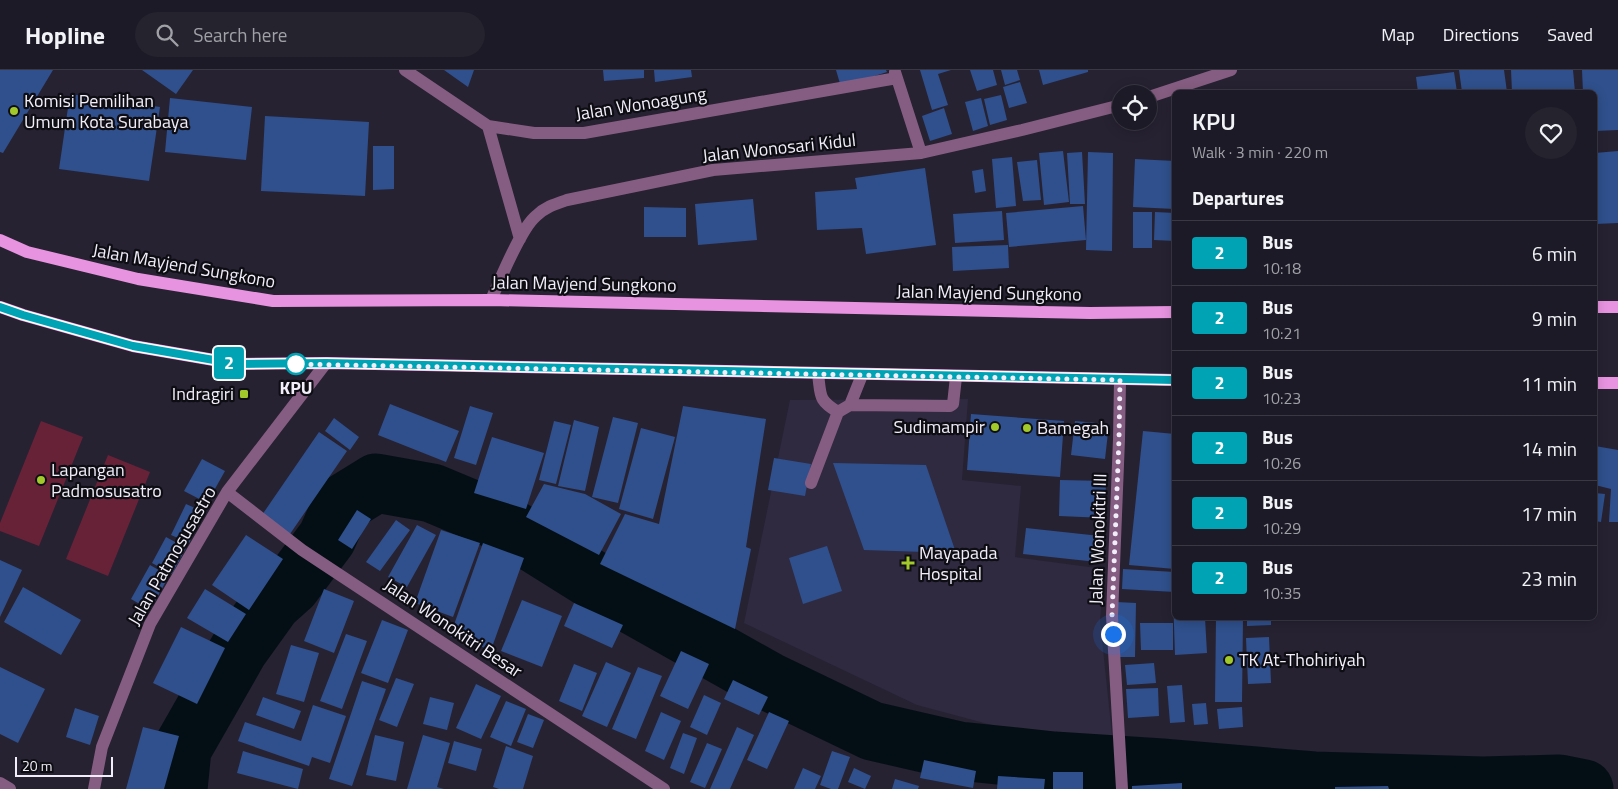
<!DOCTYPE html>
<meta charset="utf-8">
<style>
:root{--surface:#1c1a26;--page:#25232e;--text:#f1f3f6;--muted:#a0a1a7;--line:#3a3843}
body{margin:0;font-family:"Titillium Web",sans-serif;background:var(--page);color:var(--text);height:100vh;display:flex;flex-direction:column;font-size:19px;white-space:nowrap}
*{box-sizing:border-box;margin:0}
p{font-size:16px;color:var(--muted)}
.icon{flex:none;width:28px;height:28px;fill:none;stroke:currentColor;stroke-width:2;stroke-linecap:round;stroke-linejoin:round}
.map{position:relative;flex:1;overflow:hidden}
.sheet{position:absolute;left:1172px;top:20px;width:425px;height:530px;display:flex;flex-direction:column;background:var(--surface);border-radius:8px;box-shadow:0 2px 12px #0003,0 0 0 1px var(--line)}
.sheet>*{flex:none}
.badge{padding:0 10px;border-radius:4px;font-size:18px;line-height:32px}
.controls{position:absolute;left:1112px;top:15px;display:grid;gap:10px}
.controls a{display:grid;place-items:center;width:45px;height:45px;border-radius:50%;background:var(--surface);box-shadow:0 2px 12px #0003,0 0 0 1px var(--line);font-size:25px}
.scale{position:absolute;left:15px;bottom:12px;width:98px;box-sizing:border-box;padding-left:5px;border:2px solid #f1eef9;border-top:0;font-size:14px;line-height:18px;white-space:nowrap;color:#f1eef9;-webkit-text-stroke:4px #0f0d14;paint-order:stroke}
.you{position:absolute;width:25px;height:25px;margin:-12px;border:4px solid #fff;border-radius:50%;background:#1a73e8;box-shadow:0 0 0 8px #1a73e833}
.map>.badge{position:absolute;translate:-50% -50%;box-shadow:0 0 0 2px #fff}
h2{padding:0 20px;font-size:19px;line-height:45px}
.round{display:grid;place-items:center;flex:none;width:52px;height:52px;border-radius:26px;background:var(--page)}
.headline{display:flex;align-items:center;justify-content:space-between;height:85px;padding:0 20px}
h1{font-size:24px;font-weight:600;line-height:38px}
ul{padding:0;list-style:none}
li{display:flex;align-items:center;gap:15px;height:65px;padding:0 20px;border-top:1px solid var(--line)}
li div{flex:1}
li b{display:block;font-size:19px}
li em{font-style:normal}
li .badge{min-width:55px;font-weight:700;text-align:center}
header{display:flex;align-items:center;gap:30px;box-sizing:border-box;height:70px;padding:0 25px;background:var(--surface);border-bottom:1px solid var(--line)}
header strong{font-size:24px}
nav{display:flex;gap:28px;margin-inline-start:auto;font-size:18px}
.search{width:350px;height:45px;background:var(--page);display:flex;align-items:center;gap:12px;box-sizing:border-box;padding:0 18px;border-radius:28px;color:var(--muted);font-size:19px}
.map>svg:first-child{display:block}
.built{fill:#2f2a40}
.green{fill:#672237}
.lines{fill:none;stroke-linecap:round;stroke-linejoin:round}
.river{stroke:#040f15;stroke-width:59}
.building{fill:#2f508c}
.minor{stroke:#865d82;stroke-width:12}
.major{stroke:#e893e0;stroke-width:12}
.line-casing{stroke:#fff;stroke-width:11}
.line{stroke:#00a3b4;stroke-width:8}
.walk{stroke:#f1eef9;stroke-width:5;stroke-dasharray:0 9}
.poi-dot{fill:#a1c92a;stroke:#0f0d14;stroke-width:2}
.stop-dot{fill:#fff;stroke:#00a3b4;stroke-width:2.5}
.labels{text-anchor:middle;stroke-width:4.5;stroke-linejoin:round;paint-order:stroke}
.poi-label{font-size:18px;fill:#f1eef9;stroke:#0f0d14;text-anchor:start}
.street-label{font-size:18px;fill:#f1eef9;stroke:#0f0d14}
.stop-label{font-size:18px;font-weight:bold;fill:#f1eef9;stroke:#0f0d14}
</style>
<header>
<strong>Hopline</strong>
<div class="search"><svg class="icon" aria-label="search" viewBox="0 0 24 24"><circle cx="10" cy="10" r="6"/><path d="M15 15l6 6"/></svg>Search here</div>
<nav><a>Map</a><a>Directions</a><a>Saved</a></nav>
</header>
<div class="map">
<svg width="1618" height="719" viewBox="0 0 1618 719">
<rect width="100%" height="100%" fill="#262232"/>
<path class="built" d="M 968,329 L 962,410 L 1021,416 L 1015,487 L 1104,499 L 1100,551 L 1112,665 L 1025,664 L 917,635 L 744,553 L 790,330 Z"/>
<path class="green" d="M 41,351 L 83,367 L 39,476 L 0,461 L 0,453 Z
M 108,385 L 150,402 L 108,506 L 66,489 Z"/>
<g class="lines">
<path class="river" d="M 178,719 L 182,679 L 239,579 L 272,533 L 291,516 L 327,468 L 342,434 L 376,413 L 432,423 L 499,451 L 633,535 L 768,611 L 872,661 L 959,681 L 1054,691 L 1162,698 L 1314,711 L 1483,716 L 1559,714 L 1584,719"/>
</g>
<path class="building" d="M 0,0 L 53,0 L 3,83 L 0,82 Z
M 142,0 L 193,0 L 176,24 Z
M 444,0 L 474,0 L 468,17 Z
M 603,0 L 644,0 L 644,8 L 604,11 Z
M 654,0 L 691,0 L 692,7 L 655,12 Z
M 836,0 L 886,0 L 887,2 L 841,17 Z
M 920,0 L 951,0 L 938,4 L 948,35 L 932,40 Z
M 970,0 L 993,0 L 997,15 L 977,21 Z
M 1001,0 L 1017,0 L 1020,10 L 1005,15 Z
M 1039,0 L 1088,0 L 1088,2 L 1043,15 Z
M 1459,0 L 1504,0 L 1507,22 L 1462,22 Z
M 1511,0 L 1573,0 L 1575,22 L 1512,22 Z
M 1582,0 L 1618,0 L 1618,60 L 1595,61 L 1595,22 L 1583,22 Z
M 1454,2 L 1457,22 L 1418,22 L 1416,7 Z
M 1020,12 L 1027,33 L 1009,38 L 1003,17 Z
M 70,24 L 160,37 L 149,111 L 59,99 Z
M 1001,25 L 1007,50 L 990,55 L 984,29 Z
M 170,28 L 252,37 L 246,90 L 165,82 Z
M 981,28 L 988,56 L 973,61 L 965,32 Z
M 944,38 L 952,64 L 930,71 L 922,46 Z
M 265,46 L 369,52 L 365,126 L 261,121 Z
M 373,76 L 394,76 L 394,119 L 373,120 Z
M 1063,81 L 1069,132 L 1044,135 L 1039,83 Z
M 1618,81 L 1618,153 L 1595,154 L 1595,83 Z
M 1082,82 L 1085,134 L 1070,134 L 1067,83 Z
M 1088,82 L 1113,83 L 1112,181 L 1086,180 Z
M 1012,87 L 1016,136 L 996,138 L 992,89 Z
M 1135,89 L 1175,91 L 1175,139 L 1133,137 Z
M 1037,90 L 1041,130 L 1023,131 L 1017,92 Z
M 925,98 L 936,175 L 866,184 L 862,158 L 817,160 L 815,122 L 857,119 L 855,108 Z
M 983,99 L 986,121 L 975,123 L 972,101 Z
M 753,129 L 757,170 L 698,175 L 695,134 Z
M 1083,136 L 1086,170 L 1009,177 L 1006,143 Z
M 644,137 L 686,138 L 686,167 L 644,167 Z
M 1002,141 L 1004,170 L 955,173 L 953,144 Z
M 1133,142 L 1152,142 L 1152,178 L 1133,178 Z
M 1155,142 L 1175,143 L 1175,171 L 1154,170 Z
M 1008,175 L 1009,198 L 953,201 L 952,177 Z
M 390,334 L 459,361 L 446,392 L 378,365 Z
M 470,336 L 493,343 L 476,395 L 454,388 Z
M 683,336 L 766,349 L 746,477 L 751,479 L 735,559 L 600,494 L 625,444 L 659,454 Z
M 971,344 L 1064,351 L 1060,407 L 967,400 Z
M 613,347 L 638,353 L 618,433 L 592,427 Z
M 334,348 L 359,367 L 350,380 L 325,361 Z
M 574,350 L 599,357 L 585,421 L 558,416 Z
M 554,351 L 571,355 L 556,414 L 539,410 Z
M 1075,351 L 1109,354 L 1105,389 L 1071,385 Z
M 641,358 L 675,367 L 653,449 L 619,439 Z
M 1143,361 L 1175,364 L 1175,499 L 1129,495 Z
M 319,362 L 347,381 L 290,464 L 262,445 Z
M 492,367 L 544,383 L 526,439 L 474,423 Z
M 1595,376 L 1618,380 L 1618,452 L 1609,452 L 1611,419 L 1595,415 Z
M 774,388 L 811,394 L 805,426 L 768,420 Z
M 202,389 L 225,401 L 207,433 L 184,421 Z
M 833,393 L 926,395 L 956,483 L 864,480 Z
M 1060,410 L 1106,411 L 1105,448 L 1059,446 Z
M 544,414 L 585,424 L 621,444 L 599,485 L 526,447 Z
M 1595,423 L 1605,424 L 1601,452 L 1595,451 Z
M 186,434 L 204,442 L 189,473 L 171,465 Z
M 357,440 L 371,449 L 352,479 L 338,470 Z
M 396,450 L 410,460 L 380,501 L 366,492 Z
M 417,455 L 436,465 L 407,517 L 388,507 Z
M 1026,458 L 1100,466 L 1097,492 L 1023,484 Z
M 441,460 L 480,473 L 453,547 L 415,533 Z
M 246,465 L 283,489 L 249,540 L 212,515 Z
M 166,467 L 186,478 L 172,504 L 152,493 Z
M 483,473 L 524,488 L 491,580 L 450,566 Z
M 827,476 L 842,521 L 803,534 L 789,488 Z
M 0,490 L 22,500 L 0,547 Z
M 150,495 L 169,506 L 150,540 L 131,529 Z
M 1123,499 L 1175,502 L 1175,522 L 1122,519 Z
M 23,517 L 81,550 L 61,585 L 4,552 Z
M 205,519 L 246,544 L 228,572 L 187,548 Z
M 324,519 L 354,531 L 334,583 L 304,571 Z
M 1173,526 L 1175,526 L 1175,548 L 1205,548 L 1207,583 L 1175,585 Z
M 522,530 L 562,546 L 542,597 L 501,581 Z
M 1116,532 L 1136,533 L 1135,587 L 1116,587 Z
M 574,533 L 623,555 L 612,578 L 564,556 Z
M 1216,548 L 1243,548 L 1242,632 L 1215,632 Z
M 1247,548 L 1271,548 L 1271,555 L 1247,556 Z
M 382,550 L 408,560 L 388,613 L 361,603 Z
M 1140,553 L 1173,553 L 1173,580 L 1141,580 Z
M 181,557 L 225,578 L 197,634 L 153,613 Z
M 346,564 L 367,571 L 342,639 L 320,631 Z
M 1269,567 L 1271,613 L 1248,614 L 1246,568 Z
M 291,575 L 319,583 L 304,632 L 276,624 Z
M 681,581 L 709,594 L 688,639 L 660,626 Z
M 606,592 L 631,603 L 607,657 L 582,646 Z
M 1154,593 L 1156,613 L 1127,615 L 1125,595 Z
M 574,594 L 597,603 L 582,641 L 559,631 Z
M 0,597 L 45,619 L 18,673 L 0,664 Z
M 638,597 L 662,606 L 636,669 L 612,659 Z
M 396,608 L 414,614 L 397,657 L 379,650 Z
M 733,610 L 768,627 L 759,645 L 724,629 Z
M 362,611 L 386,619 L 352,716 L 329,709 Z
M 476,614 L 501,626 L 481,669 L 456,658 Z
M 1182,615 L 1185,652 L 1170,653 L 1167,616 Z
M 1158,618 L 1159,646 L 1128,648 L 1126,619 Z
M 704,625 L 721,633 L 707,665 L 690,657 Z
M 263,627 L 301,641 L 294,659 L 256,645 Z
M 430,627 L 454,633 L 447,660 L 423,654 Z
M 506,631 L 526,639 L 511,676 L 490,667 Z
M 1206,633 L 1208,654 L 1194,655 L 1192,634 Z
M 313,635 L 346,646 L 330,693 L 312,687 L 309,696 L 238,671 L 245,652 L 301,671 Z
M 1242,637 L 1243,657 L 1219,659 L 1217,639 Z
M 75,638 L 99,646 L 90,675 L 66,667 Z
M 661,642 L 681,651 L 664,690 L 645,681 Z
M 769,642 L 789,651 L 767,699 L 747,690 Z
M 528,644 L 544,650 L 533,678 L 517,672 Z
M 143,657 L 179,666 L 164,719 L 126,719 Z
M 737,657 L 754,665 L 730,719 L 710,719 Z
M 683,663 L 697,668 L 684,704 L 670,698 Z
M 375,665 L 404,672 L 396,711 L 366,705 Z
M 423,665 L 450,673 L 437,717 L 444,719 L 407,719 Z
M 454,671 L 482,679 L 476,701 L 448,693 Z
M 707,673 L 722,679 L 705,718 L 690,712 Z
M 506,676 L 533,686 L 523,719 L 499,719 L 493,717 Z
M 243,681 L 303,699 L 298,719 L 237,703 Z
M 832,681 L 850,687 L 838,719 L 831,719 L 820,715 Z
M 924,690 L 976,701 L 973,718 L 920,708 Z
M 803,698 L 821,706 L 815,719 L 794,719 Z
M 854,698 L 871,706 L 865,719 L 848,712 Z
M 1053,702 L 1083,702 L 1083,719 L 1053,719 Z
M 998,706 L 1045,709 L 1044,719 L 997,719 Z
M 895,709 L 919,716 L 918,719 L 892,719 Z
M 1182,713 L 1182,719 L 1132,719 L 1132,716 Z
M 1388,716 L 1389,719 L 1335,719 L 1335,717 Z"/>
<g class="lines">
<path class="minor" d="M 405,0 L 488,56 L 534,63 L 584,63 L 897,8
M 895,2 L 921,83
M 1149,27 L 1231,0
M 488,56 L 520,169
M 491,230 C 500,210 521,158 536,146 C 545,137 555,134 567,130 L 713,100 L 921,83 L 1022,60 L 1121,35
M 818,304 C 821,326 818,330 838,342
M 1120,310 L 1119,369 L 1112,546 L 1122,719
M 850,335 L 862,305
M 811,413 L 838,342 L 850,335 L 950,336 L 953,334 L 956,307
M 227,422 L 302,480 L 664,719
M 0,713 L 10,719
M 94,719 L 102,677 L 150,554 L 227,422 L 326,293"/>
<path class="major" d="M 0,170 L 27,182 L 138,209 L 273,231 L 491,230 L 1090,243 L 1175,242
M 0,237 L 23,245 L 133,276 L 237,294 L 326,293 L 1175,310
M 1595,237 L 1618,237
M 1595,313 L 1618,313"/>
</g>
<g class="lines">
<g class="line-casing">
<path id="line" d="M 0,237 L 23,245 L 133,276 L 237,294 L 326,293 L 1175,310"/>
</g>
<use href="#line" class="line"/>
<path class="walk" d="M 296,294 L 290,294 L 1120,310 L 1119,369 L 1112,546 L 1113,564"/>
</g>
<g class="poi-dot">
<circle cx="14" cy="41" r="5"/>
<rect x="239" y="319" width="10" height="10" rx="2.5"/>
<circle cx="995" cy="357" r="5"/>
<circle cx="1027" cy="358" r="5"/>
<circle cx="41" cy="410" r="5"/>
<path d="M905.5 485.5h5v5h5v5h-5v5h-5v-5h-5v-5h5z"/>
<circle cx="1229" cy="590" r="5"/>
</g>
<circle class="stop-dot" cx="296" cy="294" r="10"/>
<g class="labels">
<g class="poi-label">
<text x="24" y="37">Komisi Pemilihan<tspan x="24" dy="21">Umum Kota Surabaya</tspan></text>
<text x="234" y="330" text-anchor="end">Indragiri</text>
<text x="985" y="363" text-anchor="end">Sudimampir</text>
<text x="1037" y="364">Bamegah</text>
<text x="51" y="406">Lapangan<tspan x="51" dy="21">Padmosusatro</tspan></text>
<text x="919" y="489">Mayapada<tspan x="919" dy="21">Hospital</tspan></text>
<text x="1239" y="596">TK At-Thohiriyah</text>
</g>
<g class="street-label">
<text transform="translate(641 34) rotate(-9)" y="6">Jalan Wonoagung</text>
<text transform="translate(779 78) rotate(-6)" y="6">Jalan Wonosari Kidul</text>
<text transform="translate(184 196) rotate(10)" y="6">Jalan Mayjend Sungkono</text>
<text transform="translate(584 214) rotate(1)" y="6">Jalan Mayjend Sungkono</text>
<text transform="translate(989 223) rotate(1)" y="6">Jalan Mayjend Sungkono</text>
<text transform="translate(1098 469) rotate(-88)" y="6">Jalan Wonokitri III</text>
<text transform="translate(172 486) rotate(-60)" y="6">Jalan Patmosusastro</text>
<text transform="translate(453 558) rotate(34)" y="6">Jalan Wonokitri Besar</text>
</g>
<g class="stop-label">
<text x="296" y="324">KPU</text>
</g>
</g>
</svg>
<div class="controls">
<a><svg class="icon" aria-label="locate" viewBox="0 0 24 24"><circle cx="12" cy="12" r="6"/><path d="M12 2v4M12 18v4M2 12h4M18 12h4"/></svg></a>
</div>
<div class="scale">20 m</div>
<div class="you" style="left:1113px;top:564px"></div>
<b class="badge" style="left:229px;top:293px;background:#00a3b4;color:#fff">2</b>
<section class="sheet">
<div class="headline"><div><h1>KPU</h1><p>Walk · 3 min · 220 m</p></div><a class="round"><svg class="icon" aria-label="heart" viewBox="0 0 24 24"><path d="M12 20l-8-8c-3-5 5-10 8-4 3-6 11-1 8 4z"/></svg></a></div>
<h2>Departures</h2>
<ul>
<li><span class="badge" style="background:#00a3b4;color:#fff">2</span><div><b>Bus</b><p>10:18</p></div><em>6 min</em></li>
<li><span class="badge" style="background:#00a3b4;color:#fff">2</span><div><b>Bus</b><p>10:21</p></div><em>9 min</em></li>
<li><span class="badge" style="background:#00a3b4;color:#fff">2</span><div><b>Bus</b><p>10:23</p></div><em>11 min</em></li>
<li><span class="badge" style="background:#00a3b4;color:#fff">2</span><div><b>Bus</b><p>10:26</p></div><em>14 min</em></li>
<li><span class="badge" style="background:#00a3b4;color:#fff">2</span><div><b>Bus</b><p>10:29</p></div><em>17 min</em></li>
<li><span class="badge" style="background:#00a3b4;color:#fff">2</span><div><b>Bus</b><p>10:35</p></div><em>23 min</em></li>
</ul>
</section>
</div>
